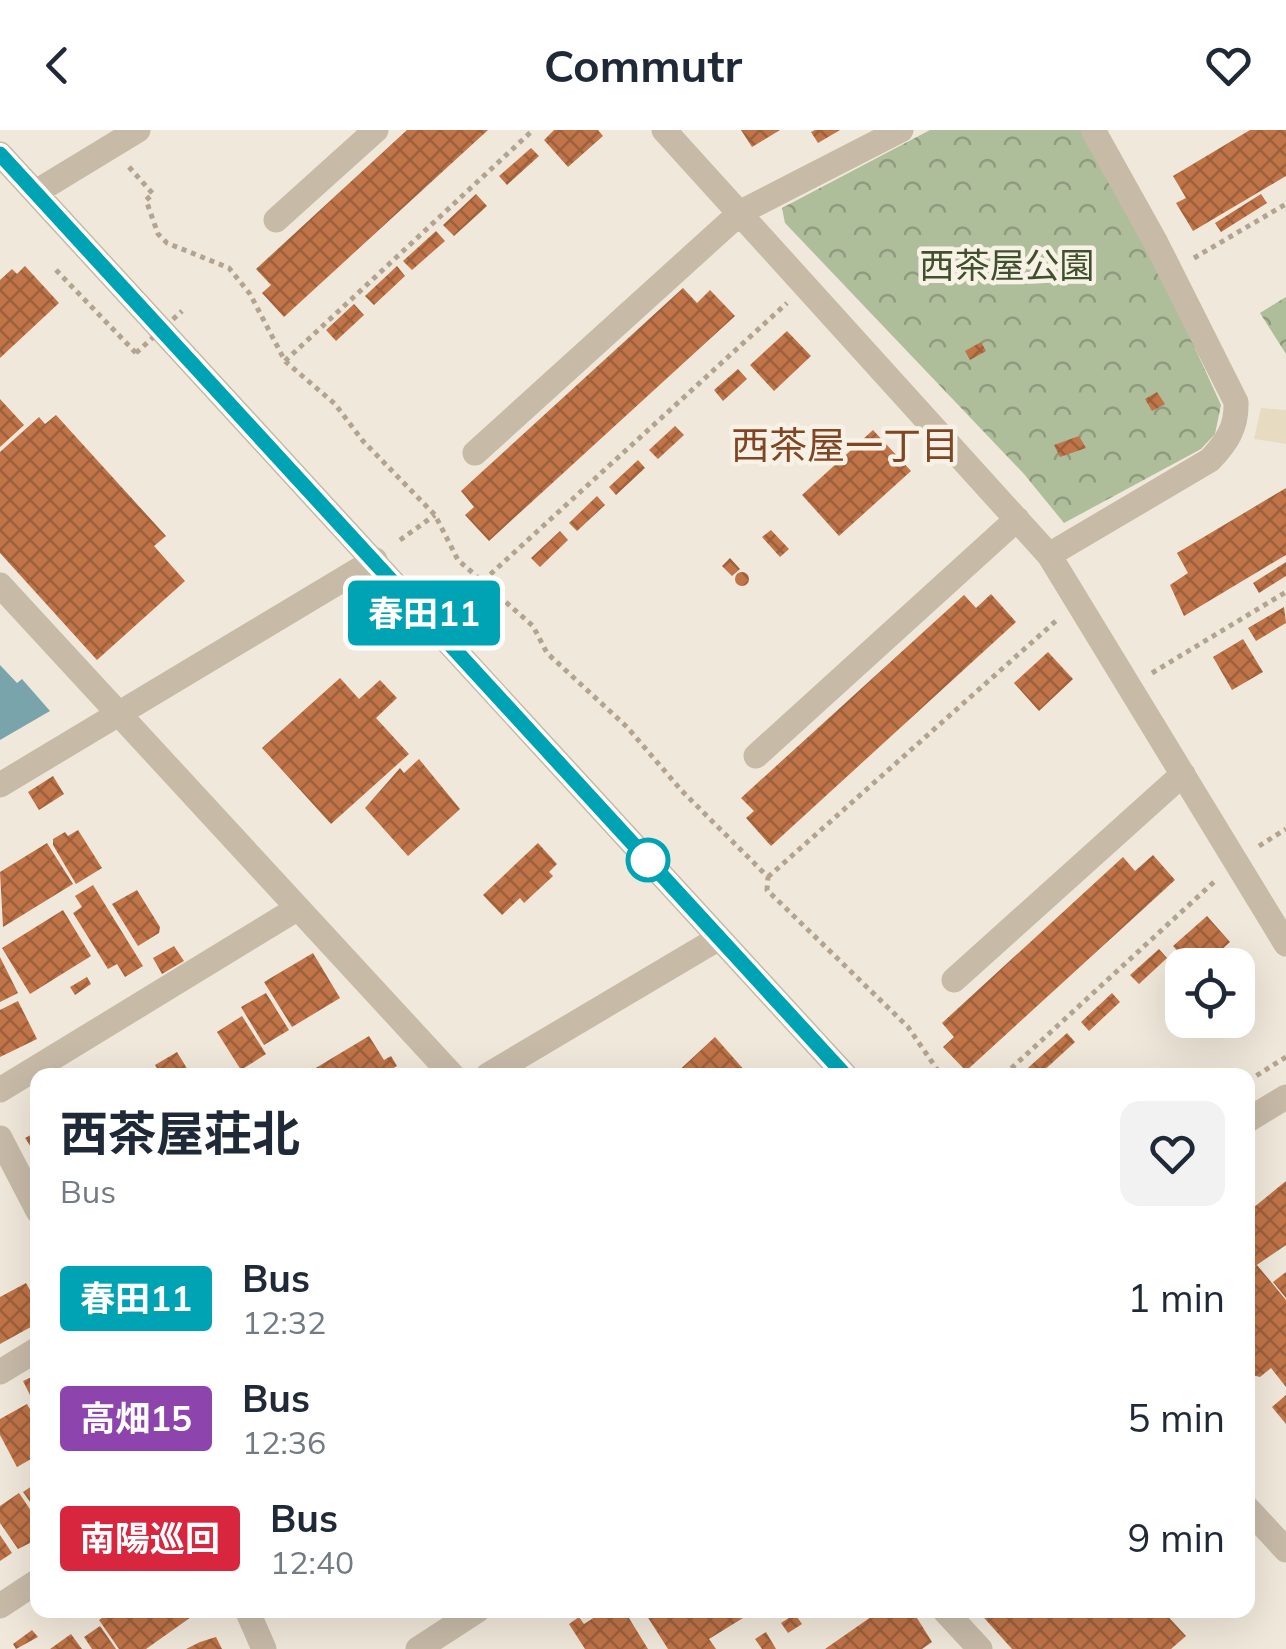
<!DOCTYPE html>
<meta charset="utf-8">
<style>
:root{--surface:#fff;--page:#f2f2f3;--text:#1f2937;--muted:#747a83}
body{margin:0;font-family:Mulish,"Noto Sans JP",sans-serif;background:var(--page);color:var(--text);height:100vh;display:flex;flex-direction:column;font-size:38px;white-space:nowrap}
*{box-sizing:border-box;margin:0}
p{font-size:32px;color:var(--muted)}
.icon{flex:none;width:55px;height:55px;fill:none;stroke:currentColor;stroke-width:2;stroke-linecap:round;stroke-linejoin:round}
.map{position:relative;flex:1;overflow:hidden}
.panel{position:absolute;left:30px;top:938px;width:1225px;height:550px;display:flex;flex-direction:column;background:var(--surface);border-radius:20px;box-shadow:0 10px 40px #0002}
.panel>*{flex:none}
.badge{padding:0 20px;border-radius:8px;font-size:35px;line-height:65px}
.tools{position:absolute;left:1165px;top:818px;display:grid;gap:20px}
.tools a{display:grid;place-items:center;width:90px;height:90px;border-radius:20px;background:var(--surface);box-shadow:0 10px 40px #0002;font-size:50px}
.map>.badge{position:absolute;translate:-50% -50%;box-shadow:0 0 0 5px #fff}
.round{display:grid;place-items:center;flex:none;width:105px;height:105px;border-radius:20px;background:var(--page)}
.headline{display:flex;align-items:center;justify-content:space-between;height:170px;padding:0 30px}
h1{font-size:48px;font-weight:700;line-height:75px}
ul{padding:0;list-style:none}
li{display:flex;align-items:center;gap:30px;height:120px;padding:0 30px}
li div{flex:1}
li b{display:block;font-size:38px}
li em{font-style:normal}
li .badge{min-width:110px;font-weight:700;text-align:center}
header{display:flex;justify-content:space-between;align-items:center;height:130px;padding:0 30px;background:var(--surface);font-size:45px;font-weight:700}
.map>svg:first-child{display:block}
.forest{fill:url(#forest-crowns)}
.plaza{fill:#e7dbc2}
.water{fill:#7aa4ac}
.building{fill:url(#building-cross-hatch)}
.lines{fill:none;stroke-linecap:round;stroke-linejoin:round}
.path{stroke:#b3a491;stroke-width:5;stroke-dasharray:5 5;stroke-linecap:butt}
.minor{stroke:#c7baa7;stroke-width:25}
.path-bridge{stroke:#b3a491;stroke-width:5;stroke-dasharray:5 5;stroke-linecap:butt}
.line-casing{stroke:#fff;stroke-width:22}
.line{stroke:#00a3b4;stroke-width:15}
.stop-dot{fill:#fff;stroke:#00a3b4;stroke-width:5}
.labels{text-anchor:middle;stroke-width:9;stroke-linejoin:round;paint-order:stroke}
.park-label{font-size:35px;fill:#3f512c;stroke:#f8f2e6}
.neighbourhood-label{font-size:38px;fill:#7f4524;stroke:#f8f2e6}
</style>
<header><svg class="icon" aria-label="back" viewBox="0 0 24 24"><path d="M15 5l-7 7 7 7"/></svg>Commutr<svg class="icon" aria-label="heart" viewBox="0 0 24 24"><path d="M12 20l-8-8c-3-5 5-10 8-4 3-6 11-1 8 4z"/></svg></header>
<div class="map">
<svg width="1286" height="1519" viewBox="0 0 1286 1519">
<defs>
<pattern id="forest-crowns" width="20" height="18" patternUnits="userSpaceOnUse" patternTransform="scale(2.5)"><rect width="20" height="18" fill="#aebe9b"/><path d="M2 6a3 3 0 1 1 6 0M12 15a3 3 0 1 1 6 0" fill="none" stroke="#8e9b7e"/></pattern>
<pattern id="building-cross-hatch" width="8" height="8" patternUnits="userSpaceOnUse" patternTransform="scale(2.5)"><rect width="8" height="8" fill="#c07448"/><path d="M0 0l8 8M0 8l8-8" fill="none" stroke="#9d603c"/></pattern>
</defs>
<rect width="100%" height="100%" fill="#f0e8da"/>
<path class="forest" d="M 930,0 L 1082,0 L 1173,170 L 1221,275 L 1215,304 L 1201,319 L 1064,393 L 1024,344 L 785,93 L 782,78 Z
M 1286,167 L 1286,224 L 1260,183 Z"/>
<path class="plaza" d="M 1261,278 L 1286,280 L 1286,314 L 1254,309 Z"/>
<path class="water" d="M 0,535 L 17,553 L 22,549 L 50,581 L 0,610 Z"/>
<path class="building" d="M 407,0 L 488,0 L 284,187 L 262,163 L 271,155 L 256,139 Z
M 554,0 L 598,0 L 603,6 L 568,37 L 544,10 Z
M 741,0 L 780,0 L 752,17 Z
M 815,0 L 840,0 L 818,13 L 811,2 Z
M 1250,0 L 1286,0 L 1286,46 L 1193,101 L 1176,73 L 1186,68 L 1173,46 Z
M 531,18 L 539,26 L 507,55 L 499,46 Z
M 476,64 L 487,76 L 454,106 L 443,95 Z
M 1261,64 L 1267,73 L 1221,102 L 1215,93 Z
M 436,101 L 445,111 L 412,140 L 403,131 Z
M 25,136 L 59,173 L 0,228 L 0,150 L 12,139 L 17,144 Z
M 397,136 L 405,146 L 374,175 L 365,166 Z
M 683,158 L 697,173 L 710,160 L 735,186 L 489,411 L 465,385 L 474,377 L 461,361 Z
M 354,174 L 364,185 L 336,211 L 326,200 Z
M 787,201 L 811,226 L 774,261 L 750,235 Z
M 981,212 L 986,221 L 970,230 L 965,221 Z
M 738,239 L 747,249 L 723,271 L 714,260 Z
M 1157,262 L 1165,274 L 1152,281 L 1145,269 Z
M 0,269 L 24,295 L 0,317 Z
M 56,285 L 166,406 L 154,416 L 185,451 L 97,530 L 0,423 L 0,322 L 39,287 L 45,294 Z
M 675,296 L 684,305 L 658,329 L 649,320 Z
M 873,300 L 911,341 L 839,406 L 802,365 Z
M 1079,306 L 1086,318 L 1060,327 L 1054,315 Z
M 638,330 L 645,338 L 616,365 L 609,357 Z
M 1286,358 L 1286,425 L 1184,486 L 1170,455 L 1188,443 L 1177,423 Z
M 597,366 L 605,375 L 577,401 L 569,393 Z
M 771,400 L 789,419 L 780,427 L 762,407 Z
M 560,401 L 568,410 L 540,437 L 531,428 Z
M 730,428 L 740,439 L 732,446 L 722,436 Z
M 1286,432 L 1286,446 L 1259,463 L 1253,453 Z
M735 449a7 7 0 1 1 14 0a7 7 0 1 1-14 0Z
M 991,464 L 1016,492 L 771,716 L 746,688 L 754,681 L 741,668 L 964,465 L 976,478 Z
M 1284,477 L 1286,493 L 1256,511 L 1248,498 Z
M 1243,509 L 1263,542 L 1232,560 L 1213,527 Z
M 1048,522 L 1073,549 L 1039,581 L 1014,553 Z
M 340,548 L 359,569 L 380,550 L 397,568 L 376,588 L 409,624 L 331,694 L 262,618 Z
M 419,629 L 460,679 L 408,726 L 365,678 L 400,638 L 404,643 Z
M 53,646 L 64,664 L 39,680 L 28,662 Z
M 78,700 L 102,738 L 76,754 L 53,715 L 53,709 L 65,702 L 68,706 Z
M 47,713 L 73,754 L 3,797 L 0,742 Z
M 538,713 L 557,734 L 549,742 L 553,746 L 524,773 L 520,768 L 502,785 L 483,765 Z
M 1153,725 L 1175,750 L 966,941 L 943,917 L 954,907 L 942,893 L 1123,727 L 1135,741 Z
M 93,755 L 143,836 L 125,847 L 117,834 L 108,839 L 73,783 L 82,777 L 75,766 Z
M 137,760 L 160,797 L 159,803 L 138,816 L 112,774 Z
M 63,780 L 91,826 L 30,864 L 2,818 Z
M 1207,786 L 1230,812 L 1205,835 L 1190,835 L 1173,816 Z
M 174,816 L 184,831 L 162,844 L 153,828 Z
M 1159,819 L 1167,828 L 1139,854 L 1130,845 Z
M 313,823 L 340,868 L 292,897 L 264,852 Z
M 0,827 L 18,863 L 0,872 Z
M 87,847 L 91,854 L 75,865 L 70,857 Z
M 266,863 L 289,900 L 264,915 L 241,877 Z
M 1112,863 L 1120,872 L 1089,901 L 1081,892 Z
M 18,871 L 37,909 L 0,927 L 0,880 Z
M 242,886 L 266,924 L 241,940 L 217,902 Z
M 1067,903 L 1075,912 L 1039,945 L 1020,945 Z
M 369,906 L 384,930 L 391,926 L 397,936 L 390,940 L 393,945 L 304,945 Z
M 715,907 L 746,942 L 674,945 Z
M 177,922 L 191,945 L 161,945 L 155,935 Z
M 38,1001 L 38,1028 L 25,1008 Z
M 1286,1051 L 1286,1115 L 1248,1141 L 1248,1082 Z
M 1257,1135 L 1286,1170 L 1286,1257 L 1271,1238 L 1260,1247 L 1248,1244 L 1248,1143 Z
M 1286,1142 L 1286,1168 L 1273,1152 Z
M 26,1153 L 38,1174 L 38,1193 L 0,1214 L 0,1167 Z
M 38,1244 L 38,1261 L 30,1265 L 23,1251 Z
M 1286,1265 L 1286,1294 L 1272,1277 Z
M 27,1274 L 38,1293 L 38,1325 L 17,1337 L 0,1305 L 0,1289 Z
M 38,1352 L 38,1383 L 23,1362 Z
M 19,1363 L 38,1391 L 38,1409 L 18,1419 L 0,1393 L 0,1376 Z
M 0,1405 L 12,1423 L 0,1431 Z
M 102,1480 L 201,1480 L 146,1519 L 119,1519 L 99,1490 L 106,1485 Z
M 606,1480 L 624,1480 L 648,1519 L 585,1519 L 569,1494 L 579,1487 L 584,1494 Z
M 650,1480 L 756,1480 L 709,1509 L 716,1519 L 668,1519 L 645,1483 Z
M 881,1480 L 912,1480 L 932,1512 L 922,1519 L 825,1519 Z
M 977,1480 L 1162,1480 L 1186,1506 L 1171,1519 L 1012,1519 Z
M 795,1484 L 802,1494 L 788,1503 L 781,1493 Z
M 100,1496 L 116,1519 L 92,1519 L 84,1507 Z
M 32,1500 L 38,1507 L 16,1519 L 13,1514 Z
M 766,1502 L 776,1519 L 762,1519 L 755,1509 Z
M 71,1504 L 82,1519 L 50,1519 Z
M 216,1507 L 222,1519 L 186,1519 L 200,1512 Z"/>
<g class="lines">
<path class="path" d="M 129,37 L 153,64 L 146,70 L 158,104 L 167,113 L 229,138 L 250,164 L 285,231 L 335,274 L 363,311 L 435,385 L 458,430 L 533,496 L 547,523 L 627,597 L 681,660 L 768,747 L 767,760 L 908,897 L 941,945
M 1194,128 L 1286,74
M 56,140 L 136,223
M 285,231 L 533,0
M 400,410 L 435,385
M 483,451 L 787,173
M 1152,543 L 1286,462
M 1259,716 L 1286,699
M 768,747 L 1057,490
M 1004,945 L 1215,751
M 1248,951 L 1286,927"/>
<path class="minor" d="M 664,0 L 1049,425 L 1286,814
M 0,24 L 845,945
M 36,62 L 138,0
M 276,90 L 376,0
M 475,323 L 741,82 L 901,0
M 1049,425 L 1210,330 C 1227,312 1237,297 1236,272 L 1155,111 L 1093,0
M 0,455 L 452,945
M 756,626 L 1017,389
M 0,655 L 375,430
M 954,850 L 1183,644
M 488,945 L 719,808
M 0,960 L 298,778
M 1248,990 L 1286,967
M 0,1008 L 38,1081
M 0,1242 L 38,1219
M 1248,1379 L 1286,1420
M 0,1476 L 38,1451
M 247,1480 L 264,1519
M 944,1480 L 980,1519
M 418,1519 L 478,1480"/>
<path class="path-bridge" d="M 136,223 L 182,181"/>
</g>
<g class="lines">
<g class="line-casing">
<path id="line" d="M 0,24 L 845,945"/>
</g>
<use href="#line" class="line"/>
</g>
<circle class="stop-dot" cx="648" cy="730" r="20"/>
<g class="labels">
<g class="park-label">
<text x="1007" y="148">西茶屋公園</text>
</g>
<g class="neighbourhood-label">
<text x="845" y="329">西茶屋一丁目</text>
</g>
</g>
</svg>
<div class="tools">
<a><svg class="icon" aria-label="locate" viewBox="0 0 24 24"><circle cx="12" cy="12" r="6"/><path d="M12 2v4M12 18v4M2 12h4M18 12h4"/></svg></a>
</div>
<b class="badge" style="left:424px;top:483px;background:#00a3b4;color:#fff">春田11</b>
<section class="panel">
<div class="headline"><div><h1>西茶屋荘北</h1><p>Bus</p></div><a class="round"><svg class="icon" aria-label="heart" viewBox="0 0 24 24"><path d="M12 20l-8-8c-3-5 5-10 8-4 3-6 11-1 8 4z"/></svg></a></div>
<ul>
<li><span class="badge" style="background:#00a3b4;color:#fff">春田11</span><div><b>Bus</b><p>12:32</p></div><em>1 min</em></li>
<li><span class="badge" style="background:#8e44ad;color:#fff">高畑15</span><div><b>Bus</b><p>12:36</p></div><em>5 min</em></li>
<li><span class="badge" style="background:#d7263d;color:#fff">南陽巡回</span><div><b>Bus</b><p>12:40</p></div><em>9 min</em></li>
</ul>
</section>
</div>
